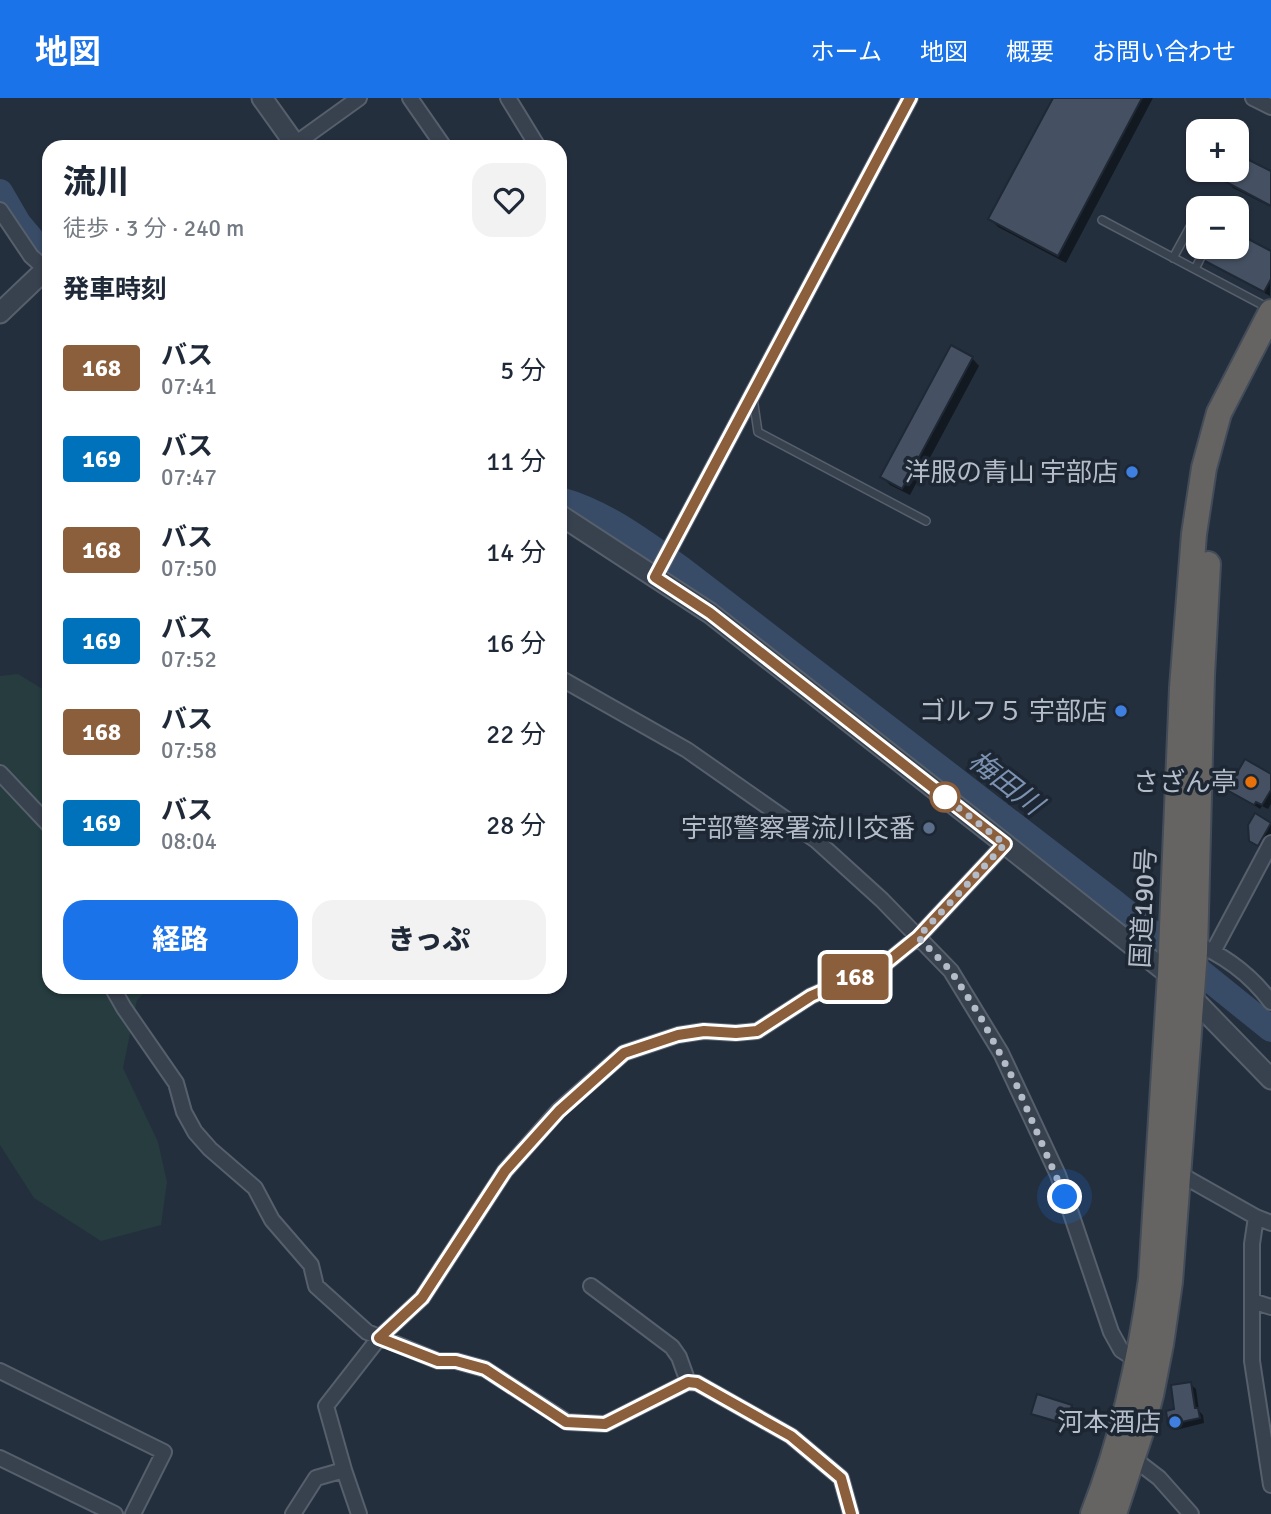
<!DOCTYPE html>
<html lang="ja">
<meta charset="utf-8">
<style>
:root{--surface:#fff;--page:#f2f2f3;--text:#1f2937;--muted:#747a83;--accent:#1a73e8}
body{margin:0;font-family:Signika,"Noto Sans JP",sans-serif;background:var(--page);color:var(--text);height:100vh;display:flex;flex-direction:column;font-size:26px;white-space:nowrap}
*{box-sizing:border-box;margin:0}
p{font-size:23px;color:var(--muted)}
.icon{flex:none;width:38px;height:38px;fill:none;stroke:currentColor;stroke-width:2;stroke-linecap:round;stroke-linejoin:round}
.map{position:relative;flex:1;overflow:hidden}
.side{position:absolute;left:42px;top:42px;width:525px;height:854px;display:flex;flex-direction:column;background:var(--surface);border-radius:21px;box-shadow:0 2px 5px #0004}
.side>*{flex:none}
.badge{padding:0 14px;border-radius:5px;font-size:24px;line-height:46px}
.tools{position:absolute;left:1186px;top:21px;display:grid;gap:14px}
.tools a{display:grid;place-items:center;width:63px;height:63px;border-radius:14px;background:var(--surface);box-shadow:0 2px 5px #0004;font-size:35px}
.you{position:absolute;width:35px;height:35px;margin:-18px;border:5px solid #fff;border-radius:50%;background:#1a73e8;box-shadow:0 0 0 10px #1a73e833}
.map>.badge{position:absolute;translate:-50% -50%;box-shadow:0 0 0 4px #fff}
h2{padding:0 21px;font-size:26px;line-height:63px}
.round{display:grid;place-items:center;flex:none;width:74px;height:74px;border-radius:21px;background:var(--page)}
.overview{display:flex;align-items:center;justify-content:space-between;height:119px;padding:0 21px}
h1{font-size:33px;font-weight:800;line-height:52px}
.action{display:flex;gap:14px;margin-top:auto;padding:14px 21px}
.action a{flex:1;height:80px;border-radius:21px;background:var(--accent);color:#fff;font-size:28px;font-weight:800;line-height:80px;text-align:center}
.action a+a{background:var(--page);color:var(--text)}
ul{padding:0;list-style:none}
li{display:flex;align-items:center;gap:21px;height:91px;padding:0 21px}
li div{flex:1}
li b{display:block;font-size:26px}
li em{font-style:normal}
li .badge{min-width:77px;font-weight:700;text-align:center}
header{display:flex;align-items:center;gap:42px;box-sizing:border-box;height:98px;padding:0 35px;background:var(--accent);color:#fff}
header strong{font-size:33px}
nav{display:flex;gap:38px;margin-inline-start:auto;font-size:24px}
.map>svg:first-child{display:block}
.green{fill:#263c3f}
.shadow{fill:#0007}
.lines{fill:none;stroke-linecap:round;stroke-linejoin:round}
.river{stroke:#394c67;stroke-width:26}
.building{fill:#455162;stroke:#1f2835;stroke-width:2}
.service-casing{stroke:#565f6c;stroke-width:10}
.minor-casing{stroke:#565f6c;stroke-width:18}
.tertiary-casing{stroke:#565f6c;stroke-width:23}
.trunk-casing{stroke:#434c59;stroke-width:28}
.service{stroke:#38414e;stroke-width:7}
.minor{stroke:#38414e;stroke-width:14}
.tertiary{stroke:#38414e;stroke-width:19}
.trunk{stroke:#656462;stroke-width:24}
.line-casing{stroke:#fff;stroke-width:16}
.line{stroke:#8b5e3c;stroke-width:10}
.walk{stroke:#b4bcc9;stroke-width:7;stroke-dasharray:0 12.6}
.shop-dot{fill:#3f7fe0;stroke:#1d2633;stroke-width:2.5}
.food-dot{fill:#e8710a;stroke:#1d2633;stroke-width:2.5}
.stop-dot{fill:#fff;stroke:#8b5e3c;stroke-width:3.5}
.service-dot{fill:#5c6f8a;stroke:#1d2633;stroke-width:2.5}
.labels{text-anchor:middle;stroke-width:7;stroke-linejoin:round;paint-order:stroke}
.poi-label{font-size:26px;fill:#b4bcc9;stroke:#1d2633;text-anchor:end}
.street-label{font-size:26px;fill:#b4bcc9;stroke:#1d2633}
.water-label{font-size:28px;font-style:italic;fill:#7c92b1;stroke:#1d2633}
</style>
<header>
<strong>地図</strong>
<nav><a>ホーム</a><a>地図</a><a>概要</a><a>お問い合わせ</a></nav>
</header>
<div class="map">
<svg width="1271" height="1416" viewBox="0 0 1271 1416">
<rect width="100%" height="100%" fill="#242f3e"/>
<path class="green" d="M 18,576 L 49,595 L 49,889 L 150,889 L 137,902 L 123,970 L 158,1044 L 167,1084 L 161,1127 L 101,1143 L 34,1100 L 0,1047 L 0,578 Z"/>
<path class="shadow" d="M 1055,0 L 1153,0 L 1066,165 L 998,129 L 990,121 Z
M 1235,72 L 1271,75 L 1271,109 L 1233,90 L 1228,84 Z
M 1213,149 L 1237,149 L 1271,155 L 1270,198 L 1211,167 L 1206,162 Z
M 972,260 L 979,268 L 910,397 L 890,387 L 882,379 Z
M 1271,679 L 1271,706 L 1268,711 L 1262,708 L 1260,711 L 1230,691 Z
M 1255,718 L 1271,727 L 1271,736 L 1262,750 L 1250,742 Z
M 1190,1286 L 1196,1291 L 1199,1313 L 1203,1317 L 1204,1325 L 1176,1332 L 1170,1326 Z
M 1071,1308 L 1075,1311 L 1069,1329 L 1036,1318 L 1033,1315 Z"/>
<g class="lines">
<path class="river" d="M 0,94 L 18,125 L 49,162
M 560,402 C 606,415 642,443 680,470 L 1115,805 L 1271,931"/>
</g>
<path class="building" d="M 1053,0 L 1142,0 L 1058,158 L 988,121 Z
M 1247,61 L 1271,73 L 1271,108 L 1226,84 L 1233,72 L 1237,72 L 1237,68 L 1243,69 Z
M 1237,135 L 1271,153 L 1271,181 L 1264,194 L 1203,162 L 1211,149 L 1237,149 Z
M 951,247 L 973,259 L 902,391 L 880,379 Z
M 1245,661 L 1271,676 L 1271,692 L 1262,707 L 1256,704 L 1254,707 L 1227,692 Z
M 1255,715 L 1271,725 L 1258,748 L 1249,743 L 1248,727 Z
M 1191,1284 L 1195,1310 L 1198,1310 L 1200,1320 L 1168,1327 L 1166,1313 L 1174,1311 L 1171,1287 Z
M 1037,1296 L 1072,1307 L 1066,1326 L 1031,1316 Z"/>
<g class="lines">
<g class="service-casing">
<path id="service" d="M 1102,122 L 1270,211
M 1173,160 L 1190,129 L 1199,134
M 1195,171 L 1206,149
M 753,300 L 758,334 L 926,423"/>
</g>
<g class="minor-casing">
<path id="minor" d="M 410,0 L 444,49
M 508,0 L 538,49
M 1253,0 L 1271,9
M 295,46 L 359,0
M 0,112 L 31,158 L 49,174
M 655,479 L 910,0
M 560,580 L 687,652 L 817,743 L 882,802 L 951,873 L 1001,955 L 1058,1077 L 1111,1234 L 1121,1252 L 1138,1263
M 0,675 L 49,727
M 1189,843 C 1221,855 1250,876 1271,904
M 1214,852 L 1271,745
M 112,889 L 124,910 L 176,985 L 184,1014 L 195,1034 L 210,1051 L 255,1090 L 272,1122 L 311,1167 L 316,1188 L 367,1234 L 438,1263 L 456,1263 L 485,1271 L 567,1324 L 605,1326 L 688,1284 L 697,1285 L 791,1338 L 841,1380 L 851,1416
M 1178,1075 L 1256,1119 L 1271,1125
M 1256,1119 L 1252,1146 L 1252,1263 L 1271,1387
M 591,1188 L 672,1249 L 679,1259 L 688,1284
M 1252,1203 L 1271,1209
M 0,1273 L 164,1354 L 133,1416
M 1129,1357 L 1159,1380 L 1191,1416
M 0,1360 L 115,1416
M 293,1416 L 316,1380 L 344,1372
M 359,1416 L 344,1372 L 326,1308 L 379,1240 L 422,1200 L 505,1073 L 559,1012 L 624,955 L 678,937 L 704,933 L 735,935 L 757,933 L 811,898 L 886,865 L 918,839 L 1005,746"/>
</g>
<g class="tertiary-casing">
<path id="tertiary" d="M 262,0 L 297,49
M 0,215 L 46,171
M 560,417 L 710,515 L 1005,746 L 1170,877 L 1271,981"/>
</g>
<g class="trunk-casing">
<path id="trunk" d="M 1093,1416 C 1123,1340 1140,1262 1151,1181 L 1170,877 L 1182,590 L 1194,436 L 1204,370 L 1219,315 L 1271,214
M 1114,1416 L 1142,1331 L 1151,1297 L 1161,1246 L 1170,1184 L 1195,854 L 1202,577 L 1208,466"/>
</g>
<use href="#service" class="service"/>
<use href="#minor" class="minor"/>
<use href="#tertiary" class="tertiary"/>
<use href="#trunk" class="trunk"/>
</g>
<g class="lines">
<g class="line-casing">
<path id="line" d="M 851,1416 L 841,1380 L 791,1338 L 697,1285 L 688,1284 L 605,1326 L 566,1324 L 485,1271 L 456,1263 L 438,1263 L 379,1240 L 422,1200 L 505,1073 L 559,1013 L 624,955 L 678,937 L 704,933 L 736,935 L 757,933 L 811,898 L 886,865 L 918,839 L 1005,746 L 710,515 L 655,479 L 910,0"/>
</g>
<use href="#line" class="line"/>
<path class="walk" d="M 945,699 L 942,697 L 1005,746 L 918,839 L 951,873 L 980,918 L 1017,988 L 1065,1099"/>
</g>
<g class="shop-dot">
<circle cx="1132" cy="374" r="7"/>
<circle cx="1121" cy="613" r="7"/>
<circle cx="1175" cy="1324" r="7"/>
</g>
<circle class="food-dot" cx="1251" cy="684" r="7"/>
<circle class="stop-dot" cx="945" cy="699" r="14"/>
<circle class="service-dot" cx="929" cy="730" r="7"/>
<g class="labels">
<g class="poi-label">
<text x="1118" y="383">洋服の青山 宇部店</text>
<text x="1107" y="622">ゴルフ５ 宇部店</text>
<text x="1237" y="693">さざん亭</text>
<text x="915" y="739">宇部警察署流川交番</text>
<text x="1161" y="1333">河本酒店</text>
</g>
<g class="street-label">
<text transform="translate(1143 810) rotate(-87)" y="9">国道190号</text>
</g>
<g class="water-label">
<text transform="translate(1006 684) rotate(38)" y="10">梅田川</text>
</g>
</g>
</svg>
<div class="tools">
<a>+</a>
<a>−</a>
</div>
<div class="you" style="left:1065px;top:1099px"></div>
<b class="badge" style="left:855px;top:879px;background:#8b5e3c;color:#fff">168</b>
<section class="side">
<div class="overview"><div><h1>流川</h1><p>徒歩 · 3 分 · 240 m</p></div><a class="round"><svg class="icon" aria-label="heart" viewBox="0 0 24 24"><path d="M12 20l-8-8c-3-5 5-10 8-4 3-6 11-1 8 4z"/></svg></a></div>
<h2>発車時刻</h2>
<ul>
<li><span class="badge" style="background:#8b5e3c;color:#fff">168</span><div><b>バス</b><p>07:41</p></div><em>5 分</em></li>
<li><span class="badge" style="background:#0072bc;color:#fff">169</span><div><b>バス</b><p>07:47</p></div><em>11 分</em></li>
<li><span class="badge" style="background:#8b5e3c;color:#fff">168</span><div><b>バス</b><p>07:50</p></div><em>14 分</em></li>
<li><span class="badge" style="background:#0072bc;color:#fff">169</span><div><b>バス</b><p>07:52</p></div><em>16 分</em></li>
<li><span class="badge" style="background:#8b5e3c;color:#fff">168</span><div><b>バス</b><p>07:58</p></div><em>22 分</em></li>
<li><span class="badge" style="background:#0072bc;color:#fff">169</span><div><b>バス</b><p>08:04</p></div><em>28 分</em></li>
</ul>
<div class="action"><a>経路</a><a>きっぷ</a></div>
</section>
</div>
